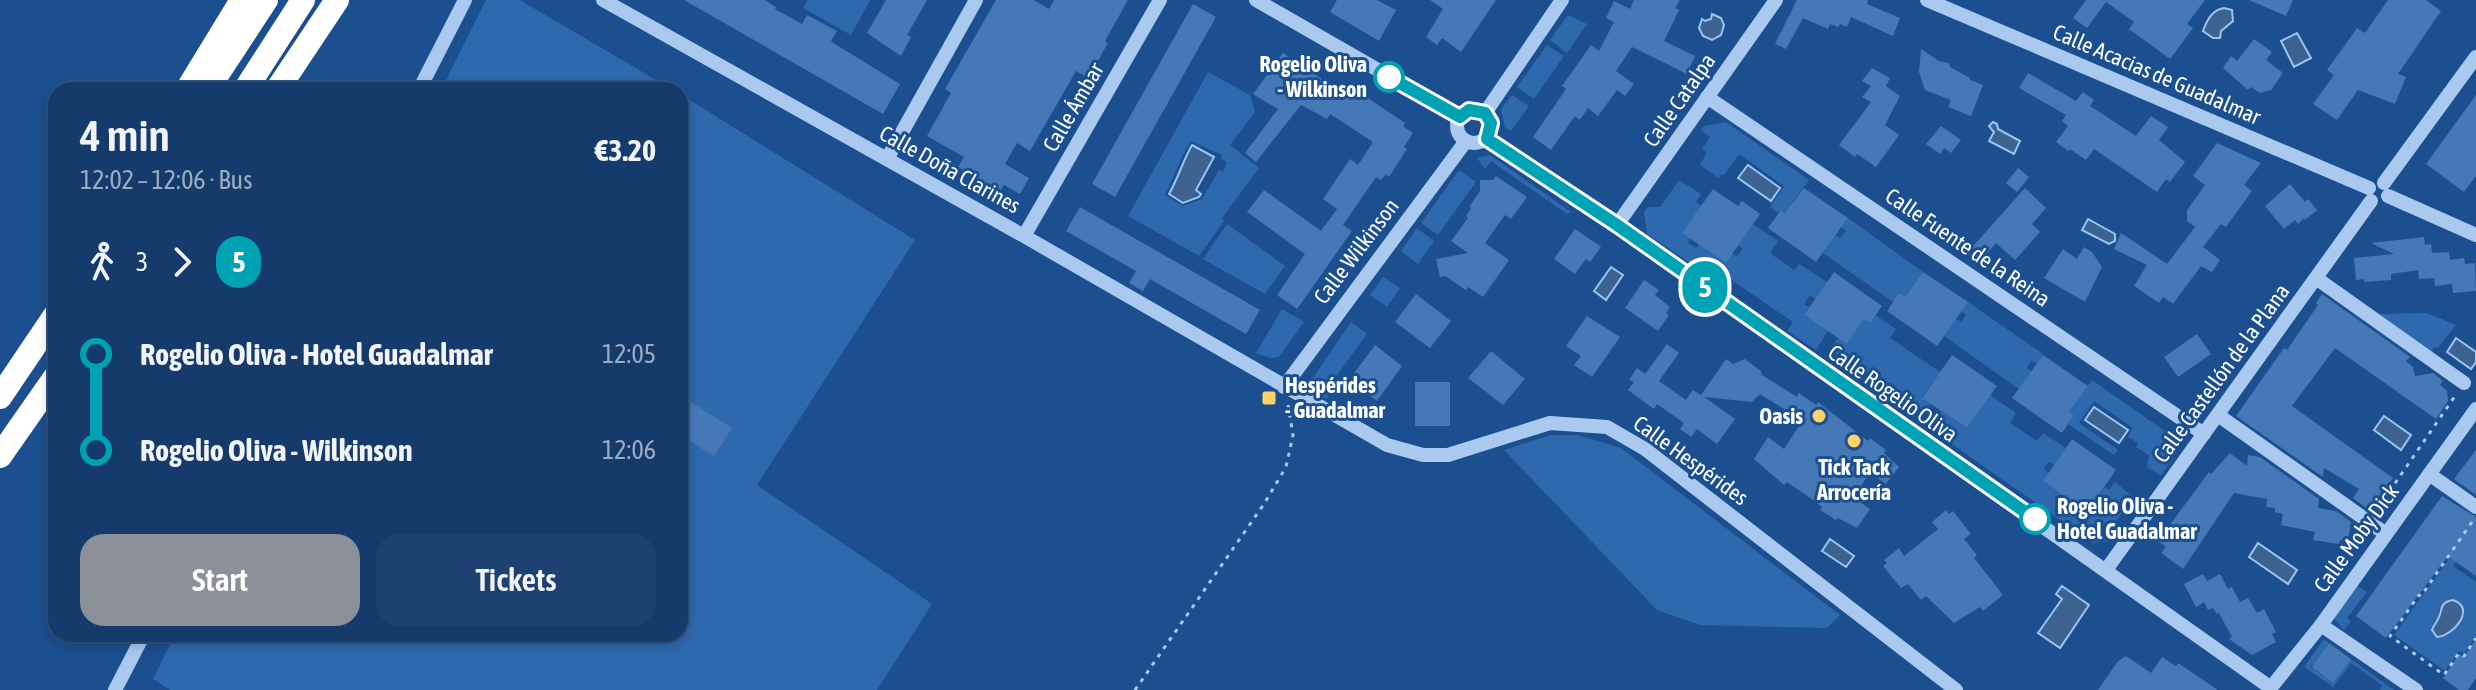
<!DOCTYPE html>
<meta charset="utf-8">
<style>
:root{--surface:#143b6b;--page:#1d4271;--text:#f1f3f6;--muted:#9dadc1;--line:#33557e;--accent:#8c9099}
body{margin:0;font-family:"Asap Condensed",sans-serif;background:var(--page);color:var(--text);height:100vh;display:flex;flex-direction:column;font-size:30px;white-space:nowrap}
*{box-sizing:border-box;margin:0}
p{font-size:26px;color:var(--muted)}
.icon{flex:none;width:44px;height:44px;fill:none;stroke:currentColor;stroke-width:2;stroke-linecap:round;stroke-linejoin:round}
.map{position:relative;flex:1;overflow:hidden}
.panel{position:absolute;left:48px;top:82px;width:640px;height:560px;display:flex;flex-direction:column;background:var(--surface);border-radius:24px;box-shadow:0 4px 12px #0003,0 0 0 2px var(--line)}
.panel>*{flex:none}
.badge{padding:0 16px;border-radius:26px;font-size:28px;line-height:52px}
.map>.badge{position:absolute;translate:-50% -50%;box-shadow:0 0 0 4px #fff}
.legs{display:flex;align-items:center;gap:12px;height:88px;padding:0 32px;font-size:26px}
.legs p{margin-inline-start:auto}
.headline{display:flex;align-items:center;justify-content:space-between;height:136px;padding:0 32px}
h1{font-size:44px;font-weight:600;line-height:60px}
.button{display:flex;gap:16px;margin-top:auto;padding:16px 32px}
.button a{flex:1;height:92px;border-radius:24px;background:var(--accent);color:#fff;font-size:32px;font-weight:600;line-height:92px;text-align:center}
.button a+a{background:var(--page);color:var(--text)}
ul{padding:0 32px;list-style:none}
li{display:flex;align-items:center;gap:28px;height:96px;font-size:30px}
li i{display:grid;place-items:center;width:12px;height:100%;margin:0 10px;background:currentColor}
li i::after{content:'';width:20px;height:20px;margin:-10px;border:6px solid;border-radius:50%;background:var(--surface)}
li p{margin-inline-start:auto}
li:first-child i{background:linear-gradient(#0000 50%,currentColor 0)}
li:last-child i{background:linear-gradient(currentColor 50%,#0000 0)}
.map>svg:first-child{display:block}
.green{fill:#2e69ad;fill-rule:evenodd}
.water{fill:#3c6290;stroke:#9cc4f0;stroke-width:2}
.building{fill:#4478b7}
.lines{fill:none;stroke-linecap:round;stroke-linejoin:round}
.path{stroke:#a9c9ee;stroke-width:3;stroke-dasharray:4 6;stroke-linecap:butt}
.minor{stroke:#a9c9ee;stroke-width:14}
.highway{stroke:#fff;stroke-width:24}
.line-1-casing{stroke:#fff;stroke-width:18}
.line-1{stroke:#00a3b4;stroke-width:12}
.stop-1-dot{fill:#fff;stroke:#00a3b4;stroke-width:4}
.poi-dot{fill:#ffd166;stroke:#1b4f8f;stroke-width:3}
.labels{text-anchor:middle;stroke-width:6;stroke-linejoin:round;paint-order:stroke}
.stop-label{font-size:22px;font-weight:bold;fill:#fff;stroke:#1b4f8f;text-anchor:end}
.street-label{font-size:22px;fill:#fff;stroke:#1b4f8f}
.poi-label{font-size:22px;font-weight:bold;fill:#fff;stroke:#1b4f8f;text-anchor:start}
</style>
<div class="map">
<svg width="2476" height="690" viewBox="0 0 2476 690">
<rect width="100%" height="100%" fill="#1b4f8f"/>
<path class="green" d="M 486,0 L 520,0 L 673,90 L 441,90 Z
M 808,0 L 870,0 L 851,35 L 803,8 Z
M 1568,15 L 1587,24 L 1567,53 L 1550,40 Z
M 1547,45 L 1564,56 L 1534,99 L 1517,87 Z
M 1208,72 L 1250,95 L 1255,112 L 1230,145 L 1259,168 L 1222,218 L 1224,221 L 1199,256 L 1128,216 ZM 1191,141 L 1222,155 L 1221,159 L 1227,162 L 1223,172 L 1219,170 L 1202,199 L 1183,206 L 1165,195 C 1174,177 1180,158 1191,141 Z
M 680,94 L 915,240 L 757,485 L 932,604 L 877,690 L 170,690 L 153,679 L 175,634 L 680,634 Z
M 1512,95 L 1529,106 L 1511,131 L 1505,128 L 1501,109 Z
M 1726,122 L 1809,180 L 1785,213 L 1781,210 L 1779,213 L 1770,207 L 1784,186 L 1739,154 L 1724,175 L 1721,174 L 1719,178 L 1700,165 L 1707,152 L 1702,149 L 1710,137 L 1701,130 L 1704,126 Z
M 1490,155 L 1571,212 L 1567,214 L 1491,161 L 1485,169 L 1477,158 Z
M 1459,170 L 1476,182 L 1438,235 L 1421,223 Z
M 1679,180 L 1701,194 L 1696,202 L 1701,206 L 1688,243 L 1696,248 L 1700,244 L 1726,263 L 1732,254 L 1737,256 L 1743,249 L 1738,245 L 1753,224 L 1778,241 L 1770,253 L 1794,270 L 1799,264 L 1827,282 L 1816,299 L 1810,295 L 1804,304 L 1809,307 L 1804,315 L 1828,331 L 1816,350 L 1787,331 L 1793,322 L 1721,273 L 1715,280 L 1647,234 L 1644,212 L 1648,207 L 1660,207 Z
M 1848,218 L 1923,272 L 1905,297 L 1893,302 L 1823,253 L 1835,235 L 1840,238 L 1846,231 L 1841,227 Z
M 1227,224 L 1285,266 L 1265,294 L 1203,259 Z
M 1417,228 L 1434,241 L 1418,264 L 1401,251 Z
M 1383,277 L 1400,288 L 1387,307 L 1370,295 Z
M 1968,302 L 2043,354 L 2037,364 L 2031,361 L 2027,368 L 2031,371 L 2019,389 L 1944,336 L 1956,319 L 1961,322 L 1966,315 L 1961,311 Z
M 1282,309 L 1304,322 L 1279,357 L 1271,358 L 1256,353 Z
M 2427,313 L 2456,325 L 2438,348 L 2435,347 L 2431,352 L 2380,316 L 2381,314 Z
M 1875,315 L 1896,329 L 1890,338 L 1940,372 L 1922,397 L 1931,404 L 1924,415 L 1830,349 L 1838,338 L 1847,344 L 1864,319 L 1870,323 Z
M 1351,322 L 1367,334 L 1324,393 L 1329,396 L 1327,399 L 1316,393 L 1310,382 Z
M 2092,380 L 2169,434 L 2173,458 L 2161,476 L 2147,467 L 2149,455 L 2136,447 L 2138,443 L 2128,437 L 2133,428 L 2094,401 L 2079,423 L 2118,450 L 2114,455 L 2068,424 L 2074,415 L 2069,412 Z
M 1990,395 L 2016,413 L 2010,423 L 2037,441 L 2043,433 L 2066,448 L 2054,465 L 2049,462 L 2044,469 L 2049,473 L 2044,482 L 2067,498 L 2064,503 L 2078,506 L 2087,512 L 2105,487 L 2109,490 L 2115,482 L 2133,497 L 2114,524 L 2118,534 L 2113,540 L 2093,543 L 1929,428 L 1941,411 L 1967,428 Z
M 1551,435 L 1578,435 L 1621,448 L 1840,615 L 1827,628 L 1700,625 L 1657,610 L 1504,450 Z
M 2475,523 L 2476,533 L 2453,566 L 2476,582 L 2476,636 L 2464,654 L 2459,651 L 2445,671 L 2394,635 ZM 2439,609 L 2465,613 L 2457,627 L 2440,637 L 2433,634 L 2433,624 L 2439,619 Z
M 2356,585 L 2367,592 L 2347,618 L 2351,621 L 2344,630 L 2335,620 L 2336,613 Z
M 2324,639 L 2329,643 L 2314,665 L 2310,666 L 2333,683 L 2351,659 L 2394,690 L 2380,690 L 2382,685 L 2351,663 L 2333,687 L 2304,667 Z"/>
<path class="water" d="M 2224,8 L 2232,10 L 2233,21 L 2221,31 L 2220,38 L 2213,38 L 2203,31 C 2207,20 2212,10 2224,8 Z
M 1712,14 L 1721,18 L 1724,25 L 1721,35 L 1712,40 L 1703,36 L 1699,28 L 1702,19 L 1705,21 L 1711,19 Z
M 2297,33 L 2311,58 L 2294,67 L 2281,41 Z
M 1993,122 L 1997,124 L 1998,129 L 2020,141 L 2014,154 L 1989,141 L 1994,132 L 1989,126 Z
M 1192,145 L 1214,157 L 1196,190 L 1201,194 L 1199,197 L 1183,203 L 1169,194 C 1178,178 1183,161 1192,145 Z
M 1748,165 L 1780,188 L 1771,201 L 1738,178 Z
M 2088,219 L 2115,234 L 2115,241 L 2109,244 L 2082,230 Z
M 1611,267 L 1623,275 L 1606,300 L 1594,291 Z
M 2456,338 L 2476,352 L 2476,362 L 2471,369 L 2447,352 Z
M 2094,407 L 2128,430 L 2119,443 L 2085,420 Z
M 2384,416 L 2411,435 L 2401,450 L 2374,430 Z
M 1830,539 L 1854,556 L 1846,567 L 1822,551 Z
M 2258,543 L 2297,570 L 2288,584 L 2249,557 Z
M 2062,586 L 2089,605 L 2060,648 L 2038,633 L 2062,599 L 2056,594 Z
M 2453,600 C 2476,608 2455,635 2437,637 L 2432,630 C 2433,627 2435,624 2437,621 C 2444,611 2437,603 2453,600 Z"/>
<path class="building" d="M 684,0 L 765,0 L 776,7 L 775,9 L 802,24 L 807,15 L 837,31 L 831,41 L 835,44 L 900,84 L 883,114 Z
M 886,0 L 927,0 L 907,35 L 911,37 L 901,56 L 867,33 Z
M 996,0 L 1034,0 L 1049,9 L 1054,0 L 1128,0 L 1105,41 L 1108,43 L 1088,78 L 1076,71 L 1030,151 L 1017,143 L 1005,164 L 1029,178 L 1020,194 L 1004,185 L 1000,191 L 958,167 L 964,157 L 927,136 L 951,93 L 945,89 Z
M 1337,0 L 1377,0 L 1396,10 L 1379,41 L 1330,12 Z
M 1430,0 L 1496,0 L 1461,52 L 1442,38 L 1437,45 L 1426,37 L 1443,9 Z
M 1634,0 L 1680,0 L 1675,8 L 1679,10 L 1664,41 L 1695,56 L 1687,74 L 1632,47 L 1616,71 L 1634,84 L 1625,96 L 1617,90 L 1598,116 L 1588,108 L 1580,120 L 1575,116 L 1551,150 L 1533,137 L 1566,89 L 1562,86 L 1591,45 L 1599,51 L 1614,22 L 1606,18 L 1614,1 L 1630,9 Z
M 1797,0 L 1868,0 L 1867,4 L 1900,18 L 1893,36 L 1851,17 L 1847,27 L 1840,24 L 1838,27 L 1830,24 L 1828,29 L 1803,18 L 1786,49 L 1775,44 Z
M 2086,0 L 2205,0 L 2187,24 L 2193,28 L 2170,59 L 2129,29 L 2134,22 L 2106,2 L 2087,28 L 2073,18 Z
M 2249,0 L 2293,0 L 2286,16 Z
M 2388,0 L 2426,0 L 2441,11 L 2398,74 L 2406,77 L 2395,104 L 2358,90 L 2337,120 L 2313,104 L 2334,75 L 2327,70 L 2357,28 L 2365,33 Z
M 1193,4 L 1216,17 L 1115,197 L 1092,184 Z
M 2254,39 L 2272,52 L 2266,60 L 2283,73 L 2271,90 L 2260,93 L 2251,87 L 2248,90 L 2223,68 L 2231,56 L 2237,61 Z
M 1921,49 L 1939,61 L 1949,63 L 1950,67 L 1970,78 L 1970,80 L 1983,85 L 1971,116 L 1948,107 L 1951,100 L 1925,90 L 1919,72 Z
M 1283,53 L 1344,94 L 1346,89 L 1353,94 L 1356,90 L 1405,123 L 1403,126 L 1413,133 L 1404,147 L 1407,149 L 1389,177 L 1386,174 L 1381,180 L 1376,177 L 1343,225 L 1352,231 L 1297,309 L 1277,295 L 1305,254 L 1247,212 L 1264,190 L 1321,231 L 1337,209 L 1323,199 L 1350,159 L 1358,165 L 1373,142 L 1330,114 L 1327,119 L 1301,105 L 1256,162 L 1245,153 L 1278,109 L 1253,94 Z
M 1872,68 L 1890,78 L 1886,86 L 1900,96 L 1885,125 L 1899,135 L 1876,167 L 1857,154 L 1855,157 L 1839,145 L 1871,102 L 1862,97 L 1871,86 L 1862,81 Z
M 2028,73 L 2076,101 L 2083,92 L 2094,100 L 2090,106 L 2136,136 L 2151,116 L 2168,127 L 2159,140 L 2185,162 L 2170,182 L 2166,179 L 2157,192 L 2094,149 L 2086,160 L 2070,149 L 2068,151 L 2056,142 L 2068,126 L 2062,121 L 2066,115 L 2019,88 Z
M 2476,95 L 2476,176 L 2464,192 L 2426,164 Z
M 1941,126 L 1961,140 L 1951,153 L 1944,148 L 1940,154 L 1926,144 Z
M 2217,143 L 2261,163 L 2244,185 L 2252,191 L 2226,227 L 2221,224 L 2203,247 L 2220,260 L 2212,272 L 2201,266 L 2173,304 L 2163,297 L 2159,303 L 2134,286 L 2147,265 L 2114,249 L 2121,233 L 2167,264 L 2195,227 L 2187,221 L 2187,210 L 2205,185 L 2193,176 Z
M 2018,168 L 2029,177 L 2017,192 L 2006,183 Z
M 1496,176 L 1527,197 L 1511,219 L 1505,215 L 1485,243 L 1509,260 L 1483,297 L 1468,287 L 1466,290 L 1445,276 L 1440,277 L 1436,259 L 1468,253 L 1451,241 L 1468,218 L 1466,216 L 1471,208 L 1469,207 L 1480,191 L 1480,180 L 1493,180 Z
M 2290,184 L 2305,202 L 2308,199 L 2317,210 L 2305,220 L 2304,218 L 2298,224 L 2295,220 L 2284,229 L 2265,206 Z
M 1804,188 L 1848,218 L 1816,262 L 1768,228 L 1781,210 L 1785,213 Z
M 2025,188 L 2046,208 L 2032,224 L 2040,232 L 2024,250 L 2015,260 L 1996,243 L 1979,263 L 1966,254 Z
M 1713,189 L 1738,206 L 1742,201 L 1760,214 L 1726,263 L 1682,233 Z
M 1080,207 L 1260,310 L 1246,334 L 1150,279 L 1143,291 L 1129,283 L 1136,271 L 1066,231 Z
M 1575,229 L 1601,247 L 1590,262 L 1586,259 L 1575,274 L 1554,259 Z
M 2424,237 L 2425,245 L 2431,244 L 2432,253 L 2449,252 L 2450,260 L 2464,258 L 2465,264 L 2475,263 L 2476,291 L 2453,293 L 2452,284 L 2435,286 L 2434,278 L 2419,279 L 2418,270 L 2391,274 L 2391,280 L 2364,282 L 2364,279 L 2356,280 L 2354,258 L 2394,254 L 2371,243 Z
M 2084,247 L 2092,252 L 2102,267 L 2085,302 L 2044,278 L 2063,249 L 2077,259 Z
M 1834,272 L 1882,306 L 1870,323 L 1864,319 L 1847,344 L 1804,315 Z
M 1923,272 L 1968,302 L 1937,346 L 1887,311 L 1899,293 L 1905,297 Z
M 1644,280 L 1659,290 L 1655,295 L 1670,307 L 1666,313 L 1669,315 L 1658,331 L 1625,308 Z
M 1416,294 L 1451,321 L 1430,348 L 1395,322 Z
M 2322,294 L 2410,357 L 2406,361 L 2413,367 L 2415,376 L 2433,373 L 2443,381 L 2440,385 L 2447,391 L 2448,401 L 2436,419 L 2335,348 L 2292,406 L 2393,478 L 2370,511 L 2353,498 L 2359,489 L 2324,468 L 2323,477 L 2236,416 L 2284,348 L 2287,350 L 2318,305 L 2316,303 Z
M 1587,316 L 1620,337 L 1592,377 L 1574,365 L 1581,356 L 1566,346 Z
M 2197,334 L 2211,354 L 2178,377 L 2164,357 Z
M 1667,344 L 1679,353 L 1659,381 L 1686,400 L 1693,390 L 1701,395 L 1726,359 L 1733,364 L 1745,359 L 1761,371 L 1762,375 L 1797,397 L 1799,393 L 1816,405 L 1818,402 L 1868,441 L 1870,438 L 1886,450 L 1884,453 L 1899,467 L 1886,484 L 1870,473 L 1853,497 L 1870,509 L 1857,528 L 1838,518 L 1836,520 L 1820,510 L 1822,507 L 1813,500 L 1787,482 L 1784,485 L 1754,459 L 1768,437 L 1784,449 L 1799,426 L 1784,416 L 1787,411 L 1760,394 L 1752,402 L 1704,397 L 1735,419 L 1717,444 L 1697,429 L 1691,437 L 1680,429 L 1684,423 L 1657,404 L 1654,409 L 1628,390 L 1634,382 L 1629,380 L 1637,368 L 1645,374 Z
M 1375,345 L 1402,366 L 1377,401 L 1349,380 Z
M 1491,351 L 1525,379 L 1503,405 L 1468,378 Z
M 1952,355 L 1997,386 L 1967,428 L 1922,398 Z
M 2043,355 L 2088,386 L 2069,412 L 2074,415 L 2062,433 L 2012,398 Z
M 1415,382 L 1450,382 L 1450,426 L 1415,426 Z
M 680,395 L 732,428 L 714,456 L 680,435 Z
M 2072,439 L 2116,470 L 2087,512 L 2078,506 L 2074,511 L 2063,503 L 2067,498 L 2043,481 Z
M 2476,450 L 2476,495 L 2454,479 Z
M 2230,453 L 2247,466 L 2248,455 L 2260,457 L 2319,499 L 2318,508 L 2336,511 L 2351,522 L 2348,541 L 2340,540 L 2339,544 L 2313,540 L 2315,532 L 2281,525 L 2283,514 L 2275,512 L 2275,508 L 2266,507 L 2267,499 L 2234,493 L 2183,569 L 2161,553 L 2166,547 L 2158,541 L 2209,472 L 2211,474 Z
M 2442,496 L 2476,517 L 2476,576 L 2448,556 L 2386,638 L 2356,616 Z
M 1946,510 L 1949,514 L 1953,511 L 1971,534 L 1964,539 L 1977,555 L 1974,558 L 2003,595 L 1983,611 L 1980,607 L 1954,623 L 1926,596 L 1921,600 L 1908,584 L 1901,588 L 1883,566 L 1887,563 L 1884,560 L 1899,548 L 1904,556 L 1938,529 L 1932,522 Z
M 2203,574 L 2207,581 L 2220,574 L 2228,589 L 2232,587 L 2240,602 L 2248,598 L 2257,613 L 2264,609 L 2276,632 L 2272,634 L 2276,642 L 2252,655 L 2229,639 L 2232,637 L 2219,613 L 2217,614 L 2213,608 L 2208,610 L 2204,602 L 2196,607 L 2184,584 Z
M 2476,639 L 2476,678 L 2468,690 L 2459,690 L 2443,678 L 2459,654 L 2464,657 Z
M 2329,643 L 2351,659 L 2333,683 L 2312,667 Z
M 2126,656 L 2151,673 L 2162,657 L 2176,666 L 2178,663 L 2218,690 L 2098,690 L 2118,661 Z"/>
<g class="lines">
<path class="path" d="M 2378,508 L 2455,396
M 2472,522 L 2421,596 L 2419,595 L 2390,636 L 2444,675 L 2459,653 L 2464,656 L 2476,638
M 1135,690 L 1264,504 L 1286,467 L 1293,435 L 1288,405"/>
<path class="minor" d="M 603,0 L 1024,236 L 1387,445 L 1423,455 L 1448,455 L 1550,423 L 1607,427 L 1645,449 L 1956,690
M 1256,0 L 1460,117
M 1927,0 L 2369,188
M 419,90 L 465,0
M 1707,97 L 2204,434
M1457 126a17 17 0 1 1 34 0a17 17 0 1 1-34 0Z
M 1485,113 L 1562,0
M 1487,139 L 1617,225 L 2271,688
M 887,159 L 976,0
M 2384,183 L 2476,57
M 2388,196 L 2476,235
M 1617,225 L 1776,0
M 1024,236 L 1160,0
M 2316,278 L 2464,383
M 1284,387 L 1466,141
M 2218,415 L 2386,534
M 2429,474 L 2476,507
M 2106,570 L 2371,201
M 2321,625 L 2416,690
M 115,690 L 144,634
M 2269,690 L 2321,625 L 2476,409"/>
<path class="highway" d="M 187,90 L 242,0
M 207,90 L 266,0
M 245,90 L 303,0
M 277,90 L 337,0
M 0,397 L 56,314
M 0,456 L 56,376"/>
</g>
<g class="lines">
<g class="line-1-casing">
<path id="line-1" d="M 1389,77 L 1460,117 L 1469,110 L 1485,113 L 1491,123 L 1487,139 L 1617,225 L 2035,519"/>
</g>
<use href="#line-1" class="line-1"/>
</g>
<g class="stop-1-dot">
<circle cx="1389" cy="77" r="14"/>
<circle cx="2035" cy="519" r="14"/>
</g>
<g class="poi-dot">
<rect x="1261" y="390" width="16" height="16" rx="4"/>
<circle cx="1819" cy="416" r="8"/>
<circle cx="1854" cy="441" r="8"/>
</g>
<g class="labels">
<g class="stop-label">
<text x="1367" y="72">Rogelio Oliva<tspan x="1367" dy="25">- Wilkinson</tspan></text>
<text x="2057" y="514" text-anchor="start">Rogelio Oliva -<tspan x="2057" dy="25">Hotel Guadalmar</tspan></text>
</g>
<g class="street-label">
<text transform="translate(2157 74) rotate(23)" y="8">Calle Acacias de Guadalmar</text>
<text transform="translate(1679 100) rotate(-55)" y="8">Calle Catalpa</text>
<text transform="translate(1073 107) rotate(-60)" y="8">Calle Ámbar</text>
<text transform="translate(950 169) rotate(29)" y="8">Calle Doña Clarines</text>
<text transform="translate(1968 247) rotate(34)" y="8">Calle Fuente de la Reina</text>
<text transform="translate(1356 251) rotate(-53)" y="8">Calle Wilkinson</text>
<text transform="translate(2221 373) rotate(-54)" y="8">Calle Castellón de la Plana</text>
<text transform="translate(1893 393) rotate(35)" y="8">Calle Rogelio Oliva</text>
<text transform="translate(1691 460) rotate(36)" y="8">Calle Hespérides</text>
<text transform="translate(2356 538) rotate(-54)" y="8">Calle Moby Dick</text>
</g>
<g class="poi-label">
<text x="1285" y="393">Hespérides<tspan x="1285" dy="25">- Guadalmar</tspan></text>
<text x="1803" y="424" text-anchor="end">Oasis</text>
<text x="1854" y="475" text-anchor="middle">Tick Tack<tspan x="1854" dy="25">Arrocería</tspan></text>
</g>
</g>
</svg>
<b class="badge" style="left:1705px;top:287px;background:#00a3b4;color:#fff">5</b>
<section class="panel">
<div class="headline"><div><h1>4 min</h1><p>12:02 – 12:06 · Bus</p></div><b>€3.20</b></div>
<div class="legs"><svg class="icon" aria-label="walk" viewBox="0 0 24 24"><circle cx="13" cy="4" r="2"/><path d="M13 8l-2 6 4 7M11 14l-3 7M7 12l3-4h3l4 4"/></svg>3<svg class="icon" aria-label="forward" viewBox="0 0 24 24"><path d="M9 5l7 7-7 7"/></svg><b class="badge" style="background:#00a3b4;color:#fff">5</b></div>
<ul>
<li><i style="color:#00a3b4"></i><b>Rogelio Oliva - Hotel Guadalmar</b><p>12:05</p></li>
<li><i style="color:#00a3b4"></i><b>Rogelio Oliva - Wilkinson</b><p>12:06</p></li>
</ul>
<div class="button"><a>Start</a><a>Tickets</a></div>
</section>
</div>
